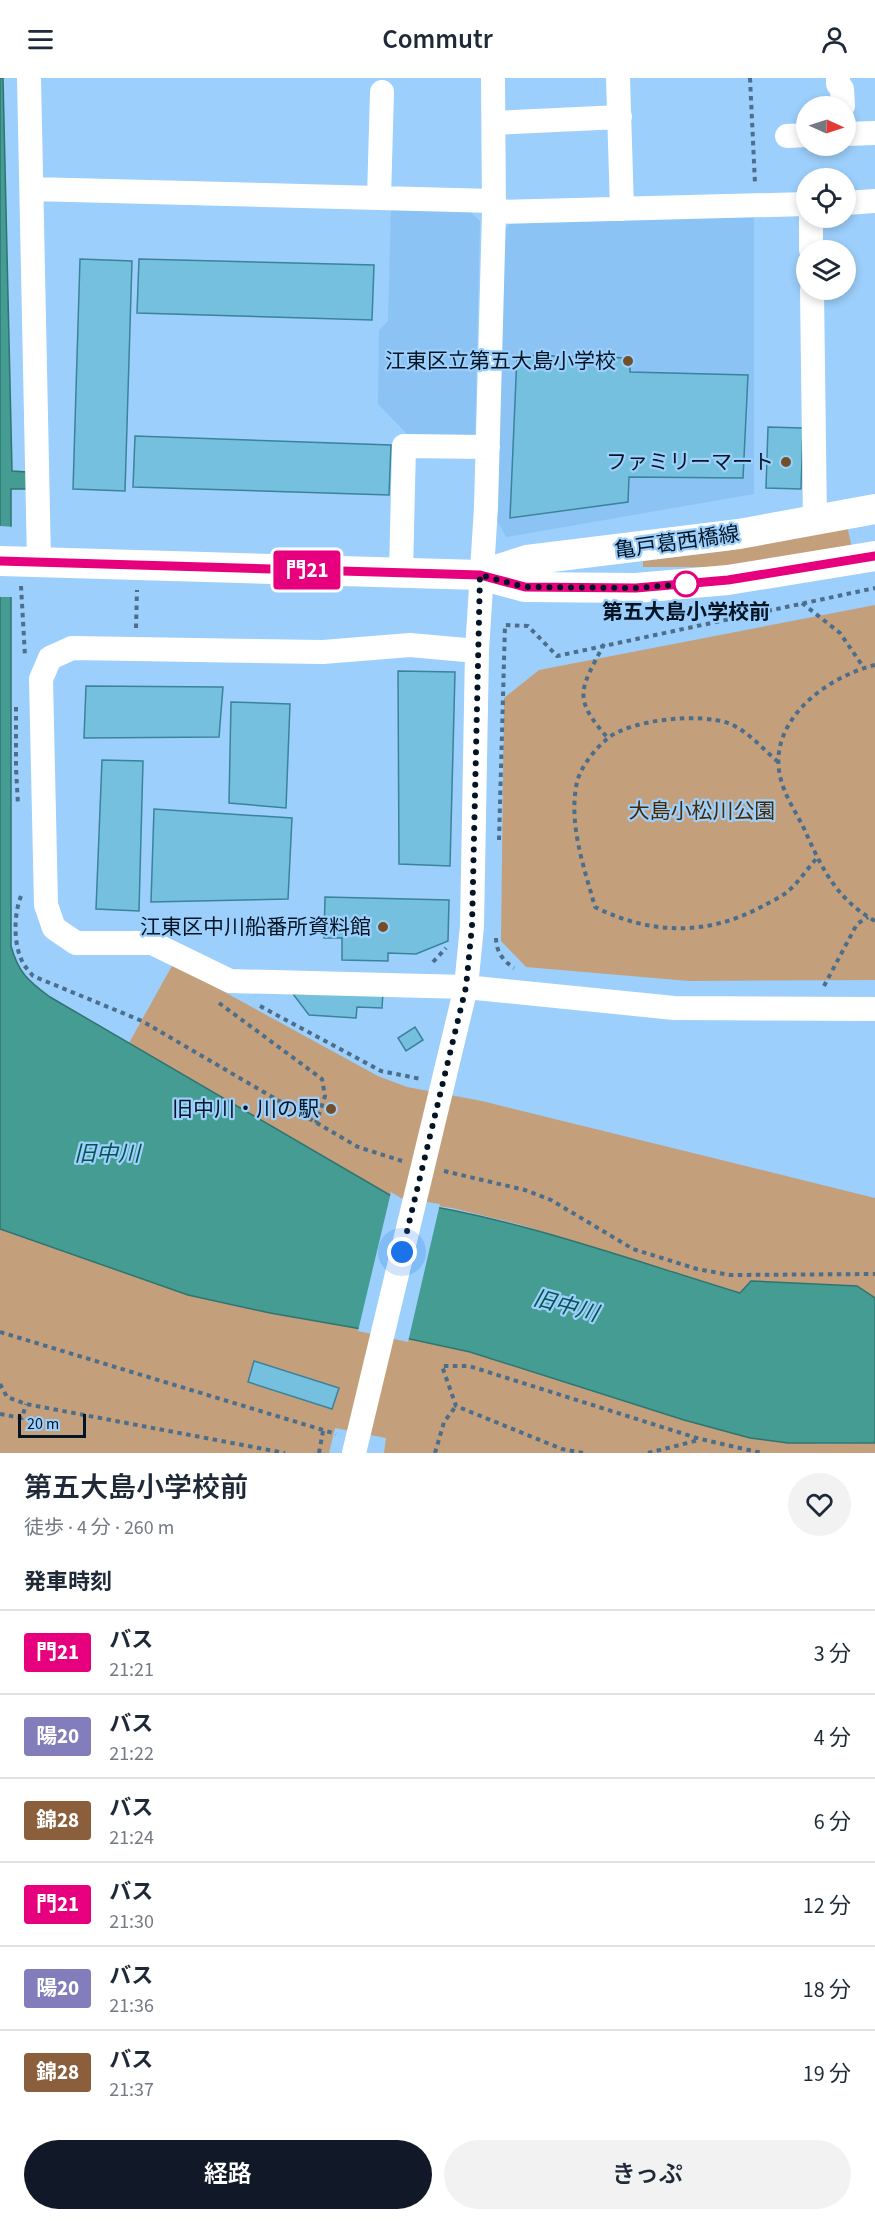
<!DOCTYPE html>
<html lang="ja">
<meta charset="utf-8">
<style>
:root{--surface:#fff;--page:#f2f2f3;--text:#1f2937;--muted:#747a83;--line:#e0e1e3;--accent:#111827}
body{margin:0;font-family:"Source Sans 3","Noto Sans JP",sans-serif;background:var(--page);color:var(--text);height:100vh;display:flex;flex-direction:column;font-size:22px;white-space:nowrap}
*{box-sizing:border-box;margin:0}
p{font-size:20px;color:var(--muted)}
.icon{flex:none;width:33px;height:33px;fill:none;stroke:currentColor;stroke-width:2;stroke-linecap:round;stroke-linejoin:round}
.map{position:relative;height:1375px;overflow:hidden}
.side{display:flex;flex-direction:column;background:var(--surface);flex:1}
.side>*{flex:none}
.badge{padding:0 12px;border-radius:4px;font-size:21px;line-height:39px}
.needle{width:39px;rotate:93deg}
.controls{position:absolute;left:796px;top:18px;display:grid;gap:12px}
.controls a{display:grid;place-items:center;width:60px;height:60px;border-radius:50%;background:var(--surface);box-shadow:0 3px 9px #0003;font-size:30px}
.scale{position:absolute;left:18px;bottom:15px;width:68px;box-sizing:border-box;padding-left:6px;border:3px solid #031525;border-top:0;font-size:16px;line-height:21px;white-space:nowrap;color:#031525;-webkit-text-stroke:4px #9ccffb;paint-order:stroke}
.you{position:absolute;width:30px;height:30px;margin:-15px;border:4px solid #fff;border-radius:50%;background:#1a73e8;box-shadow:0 0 0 9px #1a73e833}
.map>.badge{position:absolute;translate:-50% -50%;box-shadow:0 0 0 3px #fff}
h2{padding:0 24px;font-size:22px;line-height:54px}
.round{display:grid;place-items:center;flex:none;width:63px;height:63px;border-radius:32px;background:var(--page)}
.summary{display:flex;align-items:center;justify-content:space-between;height:102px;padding:0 24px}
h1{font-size:28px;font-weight:600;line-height:45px}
.primary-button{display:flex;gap:12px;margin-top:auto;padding:12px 24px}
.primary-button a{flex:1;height:69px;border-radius:36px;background:var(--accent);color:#fff;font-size:24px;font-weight:600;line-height:69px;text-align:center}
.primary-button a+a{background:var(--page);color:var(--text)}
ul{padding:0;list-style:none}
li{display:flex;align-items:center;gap:18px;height:84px;padding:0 24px;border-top:2px solid var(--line)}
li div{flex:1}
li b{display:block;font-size:22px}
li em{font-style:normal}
li .badge{min-width:66px;font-weight:700;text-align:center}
header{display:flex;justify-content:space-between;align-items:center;height:78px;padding:0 24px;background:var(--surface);font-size:27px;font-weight:600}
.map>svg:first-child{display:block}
.built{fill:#8ac3f4}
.green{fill:#c49f7b}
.water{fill:#449c92;stroke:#307471;stroke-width:1.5}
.pier{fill:#9ccffb}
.building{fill:#75c0de;stroke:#3b829c;stroke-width:1.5}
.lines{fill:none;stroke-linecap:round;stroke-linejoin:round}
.path{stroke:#4c6e8b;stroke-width:4;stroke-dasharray:4.5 4.5;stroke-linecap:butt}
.minor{stroke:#fff;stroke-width:24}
.major{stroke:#fff;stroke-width:30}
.line-casing{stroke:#fff;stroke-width:14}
.line{stroke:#e6007e;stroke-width:9}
.walk{stroke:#031525;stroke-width:6;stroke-dasharray:0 10.8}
.poi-dot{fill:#734f29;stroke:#9ccffb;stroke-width:2}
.stop-dot{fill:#fff;stroke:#e6007e;stroke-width:3}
.labels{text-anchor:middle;stroke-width:4.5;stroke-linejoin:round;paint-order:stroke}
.poi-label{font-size:21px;fill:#031525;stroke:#9ccffb;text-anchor:end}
.street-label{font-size:21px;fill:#031525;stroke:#9ccffb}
.stop-label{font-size:21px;font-weight:bold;fill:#031525;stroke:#9ccffb}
.park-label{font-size:21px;fill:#492800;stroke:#9ccffb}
.water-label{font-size:22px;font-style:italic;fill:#04554e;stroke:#9ccffb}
</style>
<header><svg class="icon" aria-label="menu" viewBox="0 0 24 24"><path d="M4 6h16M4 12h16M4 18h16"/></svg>Commutr<svg class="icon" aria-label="person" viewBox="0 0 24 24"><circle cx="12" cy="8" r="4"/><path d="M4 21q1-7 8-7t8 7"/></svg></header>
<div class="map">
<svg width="875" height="1375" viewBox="0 0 875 1375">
<rect width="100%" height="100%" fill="#9ccffb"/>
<path class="built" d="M 467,130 L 480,143 L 475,364 L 415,364 L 378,326 L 379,252 L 388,243 L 391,132 Z
M 754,136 L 754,416 L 506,459 L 497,442 L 505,151 L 514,140 Z"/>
<path class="green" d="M 847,448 L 852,470 L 751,489 L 643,489 L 643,483 L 726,473 Z
M 875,527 L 875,902 L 689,903 L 526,889 L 501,863 L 504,620 L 539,592 Z
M 173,886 L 378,998 L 407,1009 L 482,1023 L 875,1120 L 875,1220 L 740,1216 L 521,1147 L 452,1130 L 400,1123 L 129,965 Z
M 0,1151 L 188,1217 L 270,1235 L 373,1253 L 470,1274 L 684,1342 L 819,1366 L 875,1365 L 875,1375 L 384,1375 L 386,1360 L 335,1350 L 329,1375 L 0,1375 Z"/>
<path class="water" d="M 0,0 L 3,0 L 12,393 L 27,394 L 27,411 L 11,411 L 11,868 C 18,894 28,903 50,919 L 400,1123 C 517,1140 628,1181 740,1215 L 751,1203 L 857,1208 L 875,1220 L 875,1365 L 788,1365 L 750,1360 L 684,1342 L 470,1274 L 373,1253 L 270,1235 L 188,1217 L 0,1151 Z"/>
<path class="pier" d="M 0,448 L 14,449 L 14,519 L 0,519 Z
M 391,1114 L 401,1120 L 440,1126 L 408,1264 L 358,1253 Z"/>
<path class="building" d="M 80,181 L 132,183 L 125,413 L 73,411 Z
M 139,181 L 374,187 L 372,242 L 137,235 Z
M 517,277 L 630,280 L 630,294 L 748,297 L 743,400 L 629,399 L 628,424 L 510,440 Z
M 768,349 L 803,350 L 801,411 L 766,410 Z
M 135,358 L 391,367 L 389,417 L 133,409 Z
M 398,593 L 455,594 L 450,788 L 399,786 Z
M 86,608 L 223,609 L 219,659 L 84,660 Z
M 231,624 L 290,626 L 286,730 L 229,725 Z
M 102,682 L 143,683 L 139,833 L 96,831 Z
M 154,731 L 292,740 L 288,821 L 151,824 Z
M 325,819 L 449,822 L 448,863 L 416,876 L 388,875 L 388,883 L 342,882 L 342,860 L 324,860 Z
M 383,914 L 382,930 L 357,929 L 356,940 L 309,937 L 293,916 Z
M 415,949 L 423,962 L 406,973 L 398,960 Z
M 254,1283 L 339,1310 L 332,1331 L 248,1304 Z"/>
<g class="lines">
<path class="path" d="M 750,0 L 755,105
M 21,508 L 25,578
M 802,525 L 840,555 L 864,590
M 136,550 L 137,512
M 604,566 C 581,611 571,619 608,660
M 875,587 C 826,599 765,644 781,702 C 786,721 798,737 806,755 C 823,793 838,822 875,843
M 16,629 L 16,690 L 18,727
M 778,684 C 763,671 747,652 728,645 C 699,635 633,641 608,660 C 596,670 581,688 577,704 C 568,746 584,789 595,829 C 651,857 708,858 763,828 C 770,824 780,820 787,814 C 798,805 807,791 817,780
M 499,762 L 505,547 L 528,548 L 557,578 L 875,510
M 21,818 C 14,836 13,864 22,883 C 24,888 29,893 33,898 L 142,943 L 358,1069 L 402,1083
M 496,860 C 496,873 503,883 514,890
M 433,884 L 446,870
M 824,908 L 857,846 L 868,839
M 219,925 L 322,1001 L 325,1018 L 316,1045
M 260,928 L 381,993 L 421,1001
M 444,1093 L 525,1112 L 551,1122 L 633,1171 L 697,1191 L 730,1197 L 875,1196
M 0,1254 L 336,1356
M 0,1306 L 7,1319 L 26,1326 L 285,1375
M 0,1336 L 22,1340 L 26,1326
M 319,1375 L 323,1353
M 435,1375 L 444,1344 L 456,1328
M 583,1375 L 562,1371 L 456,1328 L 442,1288 L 469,1288 L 700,1361 L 762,1375
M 648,1375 L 699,1362"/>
<path class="minor" d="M 29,0 L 39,483
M 618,0 L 622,131
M 838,0 L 838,6 L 842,11 L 843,28
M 494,45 L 620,39
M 846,56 L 875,55
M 787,58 L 807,57
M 32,111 L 494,123
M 379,120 L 382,14
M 846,125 L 875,123
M 494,134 L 807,126
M 811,140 L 811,172
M 812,212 L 815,443
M 401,495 L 404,368 L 488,369
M 477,573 L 410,567 L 323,574 L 72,570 L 50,580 L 41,601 L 46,827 L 54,850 L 76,865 L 152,865 L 230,903 L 466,909 L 674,930 L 875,931
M 354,1375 L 466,909 L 472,848 L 477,573 L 486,429 L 494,134 L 493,0"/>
<path class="major" d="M 0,483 L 480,497 L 525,509 L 636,510 L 728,502 L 875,478
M 480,497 L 527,482 L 739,456 L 875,431"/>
</g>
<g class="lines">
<g class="line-casing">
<path id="line" d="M 0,483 L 480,497 L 525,509 L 636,510 L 728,502 L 875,478"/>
</g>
<use href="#line" class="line"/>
<path class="walk" d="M 402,1174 L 466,909 L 472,848 L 480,497 L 525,509 L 636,510 L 686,506"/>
</g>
<g class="poi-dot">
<circle cx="628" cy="283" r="6"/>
<circle cx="786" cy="384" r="6"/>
<circle cx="383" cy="849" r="6"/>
<circle cx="331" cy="1031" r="6"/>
</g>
<circle class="stop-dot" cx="686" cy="506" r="12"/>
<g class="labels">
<g class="poi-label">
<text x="616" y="290">江東区立第五大島小学校</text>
<text x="774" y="391">ファミリーマート</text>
<text x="371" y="856">江東区中川船番所資料館</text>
<text x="319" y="1038">旧中川・川の駅</text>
</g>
<g class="street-label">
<text transform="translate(677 464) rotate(-8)" y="7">亀戸葛西橋線</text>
</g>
<g class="stop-label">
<text x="686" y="541">第五大島小学校前</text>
</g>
<g class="park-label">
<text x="702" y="740">大島小松川公園</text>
</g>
<g class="water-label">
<text x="107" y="1083">旧中川</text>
<text transform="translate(566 1227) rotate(15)" y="8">旧中川</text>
</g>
</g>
</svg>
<div class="controls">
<a><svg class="needle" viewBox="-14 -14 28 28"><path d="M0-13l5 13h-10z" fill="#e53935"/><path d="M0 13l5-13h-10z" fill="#747a83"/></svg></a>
<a><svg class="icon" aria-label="locate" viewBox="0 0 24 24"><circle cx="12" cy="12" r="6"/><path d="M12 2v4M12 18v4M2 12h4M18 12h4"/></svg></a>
<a><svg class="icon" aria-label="layers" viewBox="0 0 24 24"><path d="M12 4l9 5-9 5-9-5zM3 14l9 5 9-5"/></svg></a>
</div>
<div class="scale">20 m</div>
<div class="you" style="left:402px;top:1174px"></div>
<b class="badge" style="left:307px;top:492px;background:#e6007e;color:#fff">門21</b>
</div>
<section class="side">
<div class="summary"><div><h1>第五大島小学校前</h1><p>徒歩 · 4 分 · 260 m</p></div><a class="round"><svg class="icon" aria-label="heart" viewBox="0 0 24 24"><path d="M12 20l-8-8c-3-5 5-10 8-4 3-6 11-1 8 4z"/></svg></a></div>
<h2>発車時刻</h2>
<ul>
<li><span class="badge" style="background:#e6007e;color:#fff">門21</span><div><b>バス</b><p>21:21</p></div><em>3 分</em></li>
<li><span class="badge" style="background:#837dbb;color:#fff">陽20</span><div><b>バス</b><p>21:22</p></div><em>4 分</em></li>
<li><span class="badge" style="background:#8b5e3c;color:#fff">錦28</span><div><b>バス</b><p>21:24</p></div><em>6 分</em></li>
<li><span class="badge" style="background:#e6007e;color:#fff">門21</span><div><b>バス</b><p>21:30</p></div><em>12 分</em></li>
<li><span class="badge" style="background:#837dbb;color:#fff">陽20</span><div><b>バス</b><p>21:36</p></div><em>18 分</em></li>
<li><span class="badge" style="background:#8b5e3c;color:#fff">錦28</span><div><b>バス</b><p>21:37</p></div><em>19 分</em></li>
</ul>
<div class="primary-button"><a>経路</a><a>きっぷ</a></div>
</section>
